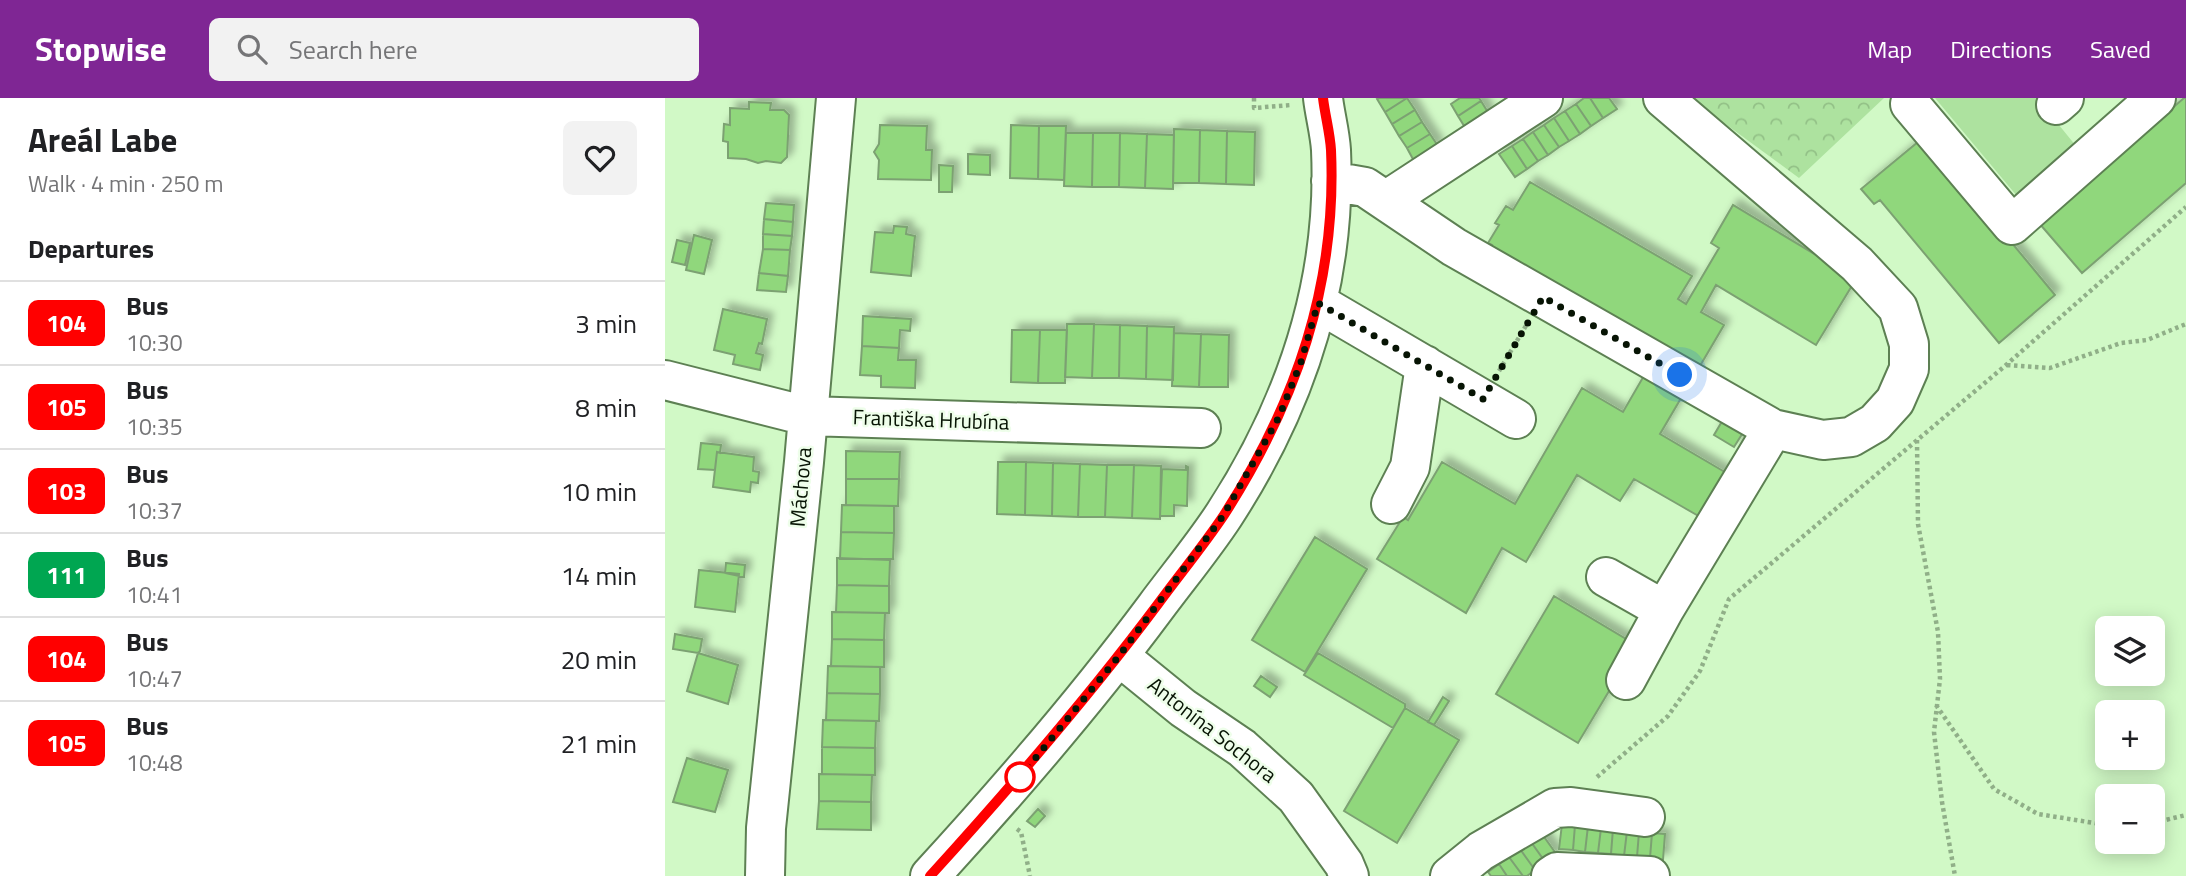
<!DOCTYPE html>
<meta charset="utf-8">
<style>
:root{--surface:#fff;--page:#f2f2f2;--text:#202124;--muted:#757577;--line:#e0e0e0;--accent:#7f2694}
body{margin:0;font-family:"Titillium Web",sans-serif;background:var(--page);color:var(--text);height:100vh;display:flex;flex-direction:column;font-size:26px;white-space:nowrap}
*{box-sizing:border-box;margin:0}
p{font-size:23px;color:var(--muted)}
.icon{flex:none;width:38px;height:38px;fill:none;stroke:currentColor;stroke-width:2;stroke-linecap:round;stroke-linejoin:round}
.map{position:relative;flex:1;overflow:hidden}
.drawer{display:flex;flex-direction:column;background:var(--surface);width:665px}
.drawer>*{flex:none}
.badge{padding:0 14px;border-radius:10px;font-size:24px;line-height:46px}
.fabs{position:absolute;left:1430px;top:518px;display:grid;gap:14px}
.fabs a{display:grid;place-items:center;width:70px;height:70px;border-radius:10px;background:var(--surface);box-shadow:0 4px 18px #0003;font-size:35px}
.you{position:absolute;width:35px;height:35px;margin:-18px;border:5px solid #fff;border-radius:50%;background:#1a73e8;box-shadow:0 0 0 10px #1a73e833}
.map>.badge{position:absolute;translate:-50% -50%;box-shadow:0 0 0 4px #fff}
h2{padding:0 28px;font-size:26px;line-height:63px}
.round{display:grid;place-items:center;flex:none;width:74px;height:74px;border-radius:10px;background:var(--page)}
.overview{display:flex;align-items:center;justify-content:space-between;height:119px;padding:0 28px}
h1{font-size:33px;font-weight:700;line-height:52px}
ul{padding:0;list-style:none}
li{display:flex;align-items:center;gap:21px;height:84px;padding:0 28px;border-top:2px solid var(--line)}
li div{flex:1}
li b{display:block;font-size:26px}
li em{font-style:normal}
li .badge{min-width:77px;font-weight:700;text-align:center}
header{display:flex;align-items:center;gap:42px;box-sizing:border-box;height:98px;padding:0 35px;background:var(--accent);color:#fff}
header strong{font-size:33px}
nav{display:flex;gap:38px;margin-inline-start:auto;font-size:24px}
.search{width:490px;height:63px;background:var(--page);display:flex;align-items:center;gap:18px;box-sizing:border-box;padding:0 24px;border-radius:10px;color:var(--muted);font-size:26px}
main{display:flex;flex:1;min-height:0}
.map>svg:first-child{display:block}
.park{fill:url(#park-crowns)}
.garden{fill:#ade29f}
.building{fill:#90d77c;stroke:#7ca172;stroke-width:2;filter:url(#shadow)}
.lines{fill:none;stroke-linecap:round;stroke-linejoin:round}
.minor-casing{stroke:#5d8053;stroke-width:42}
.path{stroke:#90af88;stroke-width:4.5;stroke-dasharray:3.5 3.5;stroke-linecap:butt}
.minor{stroke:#fff;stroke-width:38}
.line-casing{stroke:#fff;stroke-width:16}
.line{stroke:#f00;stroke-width:10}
.walk{stroke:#071404;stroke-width:7;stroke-dasharray:0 12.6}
.stop-dot{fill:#fff;stroke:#f00;stroke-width:3.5}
.labels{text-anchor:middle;stroke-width:5;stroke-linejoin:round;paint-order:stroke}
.street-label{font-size:21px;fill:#071404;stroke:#eefeea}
</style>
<header>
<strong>Stopwise</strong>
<div class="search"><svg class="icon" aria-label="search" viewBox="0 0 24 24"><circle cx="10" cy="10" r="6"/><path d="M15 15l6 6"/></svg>Search here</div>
<nav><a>Map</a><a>Directions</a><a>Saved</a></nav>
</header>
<main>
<section class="drawer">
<div class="overview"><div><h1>Areál Labe</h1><p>Walk · 4 min · 250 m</p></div><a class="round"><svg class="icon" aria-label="heart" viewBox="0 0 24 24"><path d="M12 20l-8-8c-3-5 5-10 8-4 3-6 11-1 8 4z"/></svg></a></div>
<h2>Departures</h2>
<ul>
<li><span class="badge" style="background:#f00;color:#fff">104</span><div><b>Bus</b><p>10:30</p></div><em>3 min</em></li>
<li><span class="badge" style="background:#f00;color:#fff">105</span><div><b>Bus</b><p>10:35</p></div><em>8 min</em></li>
<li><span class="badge" style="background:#f00;color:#fff">103</span><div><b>Bus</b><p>10:37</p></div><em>10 min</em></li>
<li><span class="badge" style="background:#00a651;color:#fff">111</span><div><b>Bus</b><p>10:41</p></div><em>14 min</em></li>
<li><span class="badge" style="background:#f00;color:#fff">104</span><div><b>Bus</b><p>10:47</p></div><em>20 min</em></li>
<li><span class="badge" style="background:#f00;color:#fff">105</span><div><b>Bus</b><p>10:48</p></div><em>21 min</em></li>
</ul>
</section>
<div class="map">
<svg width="1521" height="778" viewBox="0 0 1521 778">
<defs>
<pattern id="park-crowns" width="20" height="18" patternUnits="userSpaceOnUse" patternTransform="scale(1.75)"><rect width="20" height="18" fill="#ade29f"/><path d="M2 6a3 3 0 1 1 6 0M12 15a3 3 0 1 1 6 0" fill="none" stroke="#93c187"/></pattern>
<filter id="shadow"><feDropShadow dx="6" dy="-6" stdDeviation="3.5" flood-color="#0004"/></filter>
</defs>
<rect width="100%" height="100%" fill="#d1f9c6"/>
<path class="park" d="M 1025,0 L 1219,0 L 1134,80 Z"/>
<path class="garden" d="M 1270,0 L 1372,0 L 1411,48 L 1352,98 Z"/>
<path class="building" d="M 714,0 L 742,0 L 720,14 L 712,1 Z
M 742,0 L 750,12 L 727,26 L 720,14 Z
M 795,0 L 814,0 L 816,3 L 793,18 L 786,6 Z
M 919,0 L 925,0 L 938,20 L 926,28 L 911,6 Z
M 925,0 L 944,0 L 952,11 L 938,20 Z
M 1519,0 L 1521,0 L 1521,85 L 1417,175 L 1374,125 Z
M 816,3 L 824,16 L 801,31 L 793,18 Z
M 84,4 L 106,5 L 105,12 L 119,12 L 124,17 L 122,59 L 116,65 L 101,63 L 93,65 L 81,61 L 63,60 L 63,44 L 58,43 L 59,26 L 65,27 L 65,10 L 84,11 Z
M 911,6 L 926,28 L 915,36 L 900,13 Z
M 750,12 L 757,24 L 734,38 L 727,26 Z
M 900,13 L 915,36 L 904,43 L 889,20 Z
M 889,20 L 904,43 L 894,49 L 879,27 Z
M 757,24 L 765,36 L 742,50 L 734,38 Z
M 215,27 L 262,28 L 261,52 L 267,52 L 266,82 L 213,81 L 214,62 L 209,54 L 214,46 Z
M 346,27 L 374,28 L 373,81 L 345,80 Z
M 879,27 L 894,49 L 883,57 L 868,34 Z
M 374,28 L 401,28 L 399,82 L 373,81 Z
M 509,31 L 535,32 L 534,85 L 508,85 Z
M 535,32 L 562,33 L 561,86 L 534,85 Z
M 562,33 L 590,34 L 589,87 L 561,86 Z
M 868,34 L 883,57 L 873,63 L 858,41 Z
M 401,35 L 428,35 L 427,89 L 399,88 Z
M 428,35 L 455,35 L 454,89 L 427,89 Z
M 455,35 L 482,36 L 480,90 L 454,89 Z
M 482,36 L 509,37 L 508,91 L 480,90 Z
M 765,36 L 773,48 L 749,63 L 742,50 Z
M 1259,39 L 1390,197 L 1334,245 L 1215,102 L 1209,106 L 1196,91 Z
M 858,41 L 873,63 L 862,71 L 847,48 Z
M 847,48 L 862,71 L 850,79 L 834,56 Z
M 303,56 L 325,57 L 325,77 L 303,76 Z
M 274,67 L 288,68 L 287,94 L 274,94 Z
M 865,84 L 1027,178 L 1013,201 L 1021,206 L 1054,150 L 1046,145 L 1068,107 L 1191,181 L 1151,247 L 1051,187 L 1036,214 L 1059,227 L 995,336 L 1070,380 L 1044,424 L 969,381 L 955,403 L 912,377 L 861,464 L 837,450 L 801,515 L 712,461 L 738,419 L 743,422 L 777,364 L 850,406 L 917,290 L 958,314 L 995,250 L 825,151 L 827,147 L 823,145 L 834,127 L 830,125 L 841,108 L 848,112 Z
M 101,105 L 129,107 L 128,124 L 99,121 Z
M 99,121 L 128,124 L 127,138 L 98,136 Z
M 229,128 L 242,129 L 241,136 L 250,138 L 246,178 L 206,174 L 210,134 L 228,135 Z
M 98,136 L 127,138 L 125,152 L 98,151 Z
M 29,137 L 47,142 L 39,176 L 21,172 Z
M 12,142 L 25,145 L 20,167 L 7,164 Z
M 98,151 L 125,152 L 123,178 L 94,175 Z
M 94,175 L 123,178 L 121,194 L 92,192 Z
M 58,211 L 102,221 L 97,246 L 94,245 L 91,255 L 98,257 L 95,272 L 68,266 L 70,257 L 49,252 Z
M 198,218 L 246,221 L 245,233 L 235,232 L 234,250 L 197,248 Z
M 402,226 L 429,226 L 427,280 L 400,279 Z
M 429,226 L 455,227 L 454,280 L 427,280 Z
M 455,227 L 482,228 L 481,281 L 454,280 Z
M 482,228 L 509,229 L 508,282 L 481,281 Z
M 347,232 L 375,232 L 373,285 L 346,284 Z
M 375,232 L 402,232 L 400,285 L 373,285 Z
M 509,235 L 536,236 L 534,289 L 507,288 Z
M 536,236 L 564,237 L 563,289 L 534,289 Z
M 197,248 L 234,250 L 233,262 L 251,262 L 250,290 L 216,289 L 216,278 L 195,277 Z
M 1059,320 L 1079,333 L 1069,349 L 1049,337 Z
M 36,345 L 56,347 L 55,355 L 52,354 L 50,372 L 33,371 Z
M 181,353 L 235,354 L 234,381 L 181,381 Z
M 52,354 L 89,359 L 88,373 L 94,374 L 93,385 L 86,384 L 85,394 L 48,389 Z
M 333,364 L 361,364 L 360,417 L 332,416 Z
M 361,364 L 388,365 L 387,418 L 360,417 Z
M 388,365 L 415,366 L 413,419 L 387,418 Z
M 415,366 L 442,367 L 440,419 L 413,419 Z
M 442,367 L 469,367 L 467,420 L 440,419 Z
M 469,367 L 496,368 L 495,421 L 467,420 Z
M 521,368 L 523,369 L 522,408 L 509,407 L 509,418 L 495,418 L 497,371 L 521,372 Z
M 181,381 L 234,381 L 233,408 L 181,407 Z
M 177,407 L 229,408 L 229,435 L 176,434 Z
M 176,434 L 229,435 L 228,461 L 175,461 Z
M 650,439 L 702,471 L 640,574 L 587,542 Z
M 172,460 L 225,462 L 224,488 L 172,487 Z
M 61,465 L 80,467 L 79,479 L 60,475 Z
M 34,472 L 74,476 L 70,514 L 30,509 Z
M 172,487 L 224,488 L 224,515 L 171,514 Z
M 889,498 L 966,544 L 950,583 L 913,645 L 831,596 Z
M 167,514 L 220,515 L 219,542 L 167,541 Z
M 10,536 L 37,541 L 35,553 L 33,555 L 8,551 Z
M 167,541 L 219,542 L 219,569 L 166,568 Z
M 33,555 L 73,567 L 63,606 L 22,593 Z
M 653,555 L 740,606 L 740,610 L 728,630 L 639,577 Z
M 163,568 L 215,569 L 215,596 L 162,595 Z
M 596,578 L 612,589 L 605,599 L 589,588 Z
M 162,595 L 215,596 L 214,623 L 161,622 Z
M 778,599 L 784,603 L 769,627 L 763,624 Z
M 740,610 L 794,642 L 732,745 L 679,713 Z
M 158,622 L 211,623 L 210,650 L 157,649 Z
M 157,649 L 210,650 L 210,677 L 157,676 Z
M 22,660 L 63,672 L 50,714 L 8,704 Z
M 154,676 L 207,677 L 206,704 L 154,703 Z
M 154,703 L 206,704 L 206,732 L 152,731 Z
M 373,711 L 380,718 L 370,729 L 362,723 Z
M 897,726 L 910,727 L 908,752 L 894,751 Z
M 910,727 L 923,728 L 920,754 L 908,752 Z
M 923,728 L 936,730 L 933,755 L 920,754 Z
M 936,730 L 948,731 L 946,756 L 933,755 Z
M 948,731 L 962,733 L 959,758 L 946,756 Z
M 962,733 L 974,734 L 972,759 L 959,758 Z
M 974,734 L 987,735 L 985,760 L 972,759 Z
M 987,735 L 1000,736 L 998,762 L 985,760 Z
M 877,736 L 892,757 L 881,765 L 866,744 Z
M 866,744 L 881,765 L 870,772 L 855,751 Z
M 855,751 L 870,772 L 862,778 L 858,778 L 844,759 Z
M 844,759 L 858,778 L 842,778 L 834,766 Z
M 834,766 L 842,778 L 826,778 L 823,774 Z"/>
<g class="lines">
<g class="minor-casing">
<path id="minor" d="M 1245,6 L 1347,127 L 1491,0
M 1391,7 L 1399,0
M 666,83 L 700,89 L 789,149 L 1108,331 L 1158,342 L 1186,339 L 1210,325 L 1230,303 L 1244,271 L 1244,246 L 1233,210 L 1192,166 L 998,0
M 722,102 L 878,0
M 653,205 L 851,321
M 0,282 L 142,318 L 536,330
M 726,406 L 745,369 L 760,267
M 941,479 L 999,512
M 454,558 L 518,610 L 577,650 L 631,699 L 679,766 L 684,778
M 961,582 L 999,512 L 1108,331
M 100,778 L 101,730 L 139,364 L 171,0
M 265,778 C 344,692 420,604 490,510 C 513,479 538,449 559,417 C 631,306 672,186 666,52 C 665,35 660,17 658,0
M 785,778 L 816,753 L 890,710 L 906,709 L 980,719
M 886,778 L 892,774 L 985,778"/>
</g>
<path class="path" d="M 589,0 L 589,10 L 626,7
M 1342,267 L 1385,270 L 1456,245 L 1482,242 L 1521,226
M 834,273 L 862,226
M 1252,342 L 1253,426 L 1273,534 L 1275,581 L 1269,634 L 1277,704 L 1290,778
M 1271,607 L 1329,691 L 1373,716 L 1442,727
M 932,679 L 1003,618 L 1035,573 L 1064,501 L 1341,267 L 1521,109
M 1488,725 L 1521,717
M 352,731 L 356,734 L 365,778"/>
<use href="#minor" class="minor"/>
</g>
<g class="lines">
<g class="line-casing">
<path id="line" d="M 265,778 C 345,690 422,601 493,506 C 515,476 539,447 559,417 C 631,305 672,186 666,52 C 665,35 660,17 658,0"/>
</g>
<use href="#line" class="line"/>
<path class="walk" d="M 355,679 L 454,558 L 558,418 L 614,319 L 636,264 L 653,205 L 818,301 L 878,199 L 1015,277"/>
</g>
<circle class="stop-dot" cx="355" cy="679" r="14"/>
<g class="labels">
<g class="street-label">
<text transform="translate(266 322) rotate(2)" y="7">Františka Hrubína</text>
<text transform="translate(136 389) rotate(-85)" y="7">Máchova</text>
<text transform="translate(547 632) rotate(38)" y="7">Antonína Sochora</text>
</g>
</g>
</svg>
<div class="fabs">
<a><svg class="icon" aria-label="layers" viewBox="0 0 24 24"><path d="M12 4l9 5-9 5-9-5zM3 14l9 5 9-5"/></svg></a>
<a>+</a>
<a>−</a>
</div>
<div class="you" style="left:1015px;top:277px"></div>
</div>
</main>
